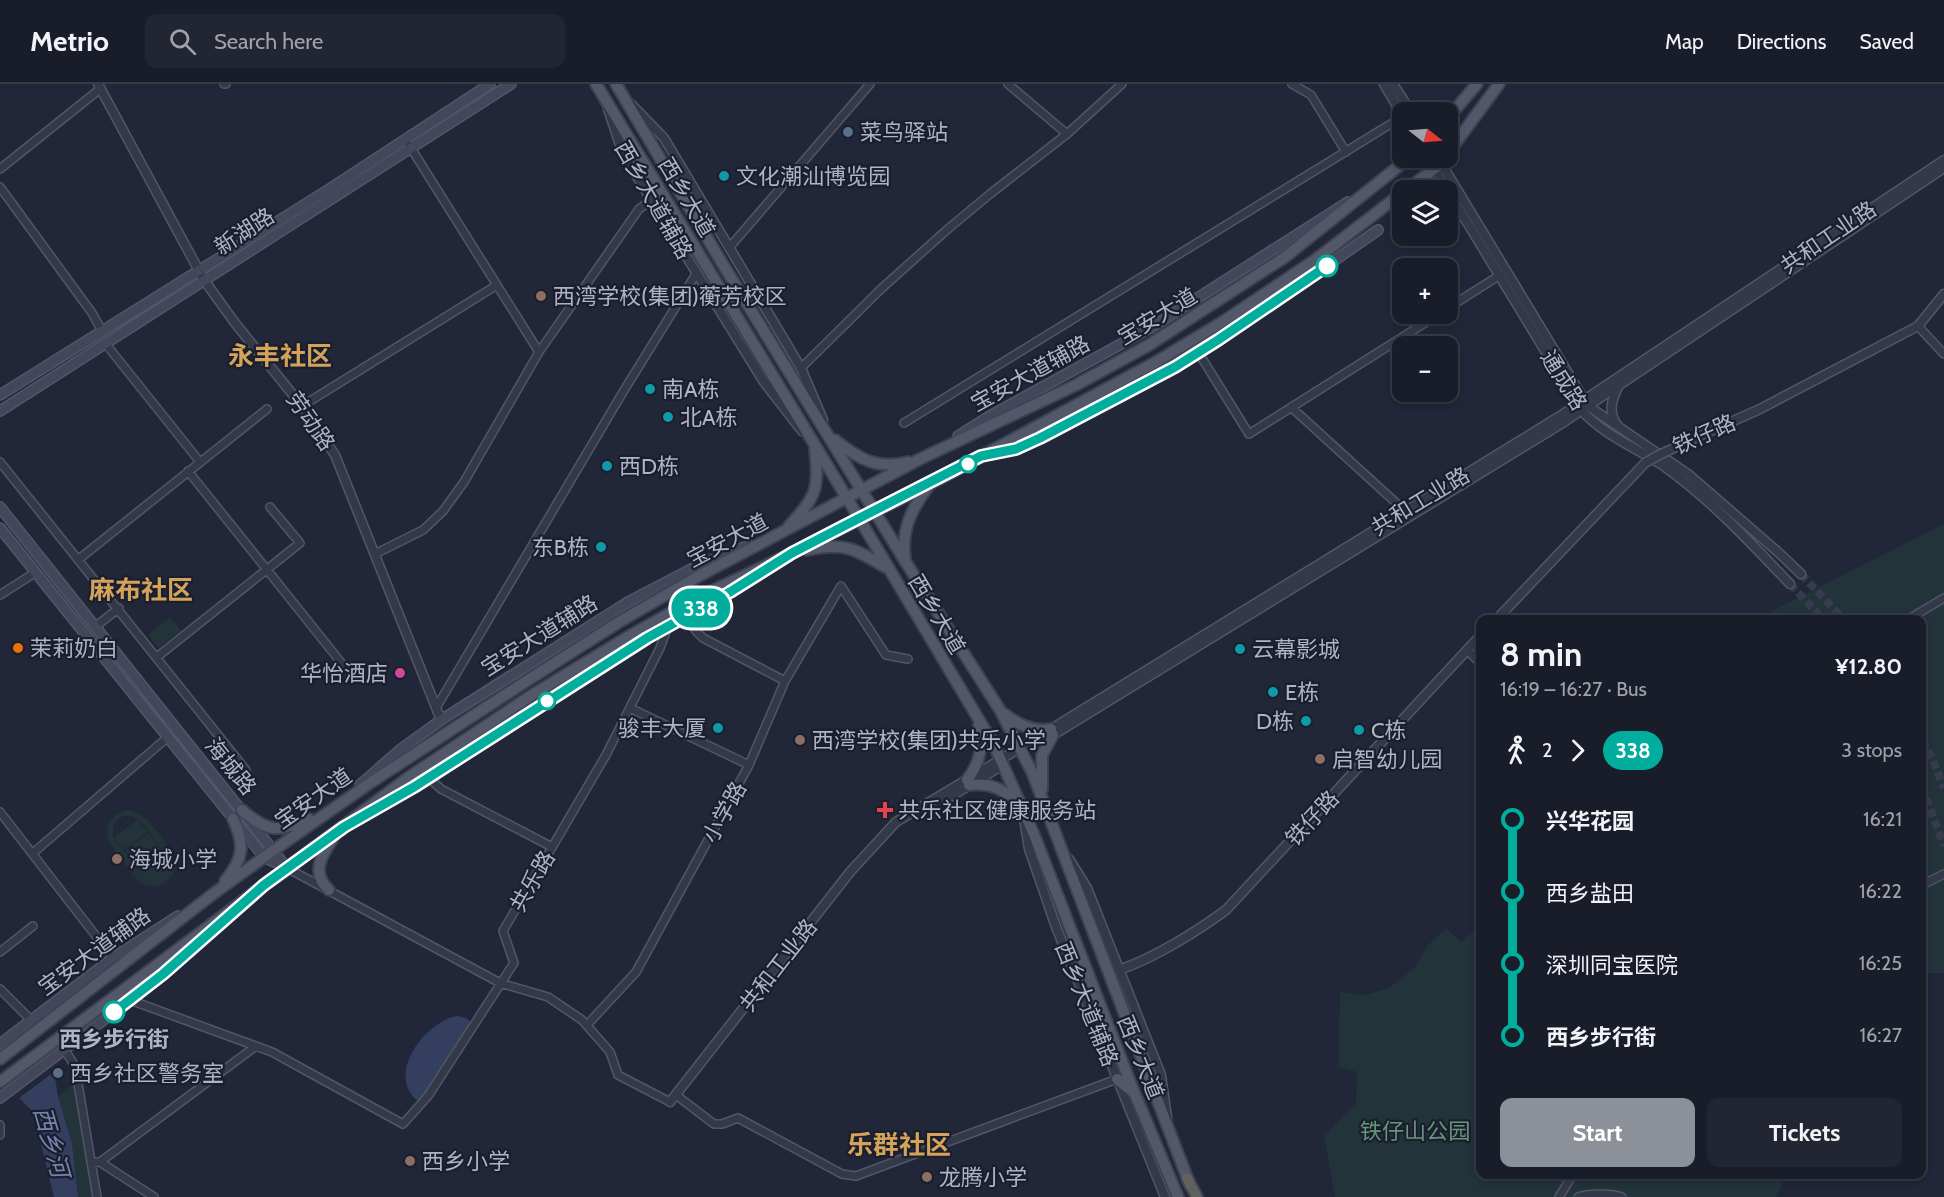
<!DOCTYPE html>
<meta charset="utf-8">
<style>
:root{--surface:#191d2a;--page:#222632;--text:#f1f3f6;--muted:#9fa2a8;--line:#373b47;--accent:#8c9099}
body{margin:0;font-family:Cabin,"Noto Sans SC",sans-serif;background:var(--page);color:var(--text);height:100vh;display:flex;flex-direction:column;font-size:22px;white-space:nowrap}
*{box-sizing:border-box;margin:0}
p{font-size:20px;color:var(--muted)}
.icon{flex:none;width:33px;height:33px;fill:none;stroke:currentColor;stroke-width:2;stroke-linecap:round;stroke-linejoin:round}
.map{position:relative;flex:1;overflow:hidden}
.details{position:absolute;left:1476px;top:531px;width:450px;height:564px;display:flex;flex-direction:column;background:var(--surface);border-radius:12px;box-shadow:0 3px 9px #0003,0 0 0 2px var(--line)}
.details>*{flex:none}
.badge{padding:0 12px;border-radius:20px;font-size:21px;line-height:39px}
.needle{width:39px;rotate:107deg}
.controls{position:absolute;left:1392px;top:18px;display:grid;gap:12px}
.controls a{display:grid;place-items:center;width:66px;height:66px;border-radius:12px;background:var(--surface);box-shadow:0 3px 9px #0003,0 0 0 2px var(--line);font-size:30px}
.map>.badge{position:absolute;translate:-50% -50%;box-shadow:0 0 0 3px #fff}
.legs{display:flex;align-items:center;gap:9px;height:66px;padding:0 24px;font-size:20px}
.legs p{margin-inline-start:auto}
.overview{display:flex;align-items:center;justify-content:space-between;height:102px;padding:0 24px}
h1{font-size:33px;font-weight:800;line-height:45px}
.primary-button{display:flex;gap:12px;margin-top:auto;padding:12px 24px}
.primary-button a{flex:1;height:69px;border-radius:12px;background:var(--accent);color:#fff;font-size:24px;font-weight:800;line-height:69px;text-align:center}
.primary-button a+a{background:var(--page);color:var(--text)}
ul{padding:0 24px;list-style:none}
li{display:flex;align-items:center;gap:21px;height:72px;font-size:22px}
li i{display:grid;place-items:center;width:9px;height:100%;margin:0 8px;background:currentColor}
li i::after{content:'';width:15px;height:15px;margin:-8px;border:4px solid;border-radius:50%;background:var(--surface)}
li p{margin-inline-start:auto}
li:first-child i{background:linear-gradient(#0000 50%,currentColor 0)}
li:last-child i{background:linear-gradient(currentColor 50%,#0000 0)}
header{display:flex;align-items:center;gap:36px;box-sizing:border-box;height:84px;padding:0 30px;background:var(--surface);border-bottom:2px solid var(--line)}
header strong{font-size:28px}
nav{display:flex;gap:33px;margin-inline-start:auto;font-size:21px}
.search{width:420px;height:54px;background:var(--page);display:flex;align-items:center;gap:15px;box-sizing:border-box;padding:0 21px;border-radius:12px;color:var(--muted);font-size:22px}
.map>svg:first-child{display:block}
.green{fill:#223339;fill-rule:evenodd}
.water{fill:#343f60}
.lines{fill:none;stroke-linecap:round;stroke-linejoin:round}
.tertiary-tunnel{stroke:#363c4d;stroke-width:8;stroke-dasharray:8 4;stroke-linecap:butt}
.minor-casing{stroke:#525666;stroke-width:10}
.tertiary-casing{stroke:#525666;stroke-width:11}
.secondary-casing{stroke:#525666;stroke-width:12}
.primary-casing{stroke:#3d4252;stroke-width:14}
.trunk-casing{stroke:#3f4353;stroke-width:14}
.minor{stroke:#343949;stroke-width:7}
.tertiary{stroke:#343949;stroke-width:8}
.secondary{stroke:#42475c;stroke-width:9}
.primary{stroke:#525869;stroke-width:10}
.trunk{stroke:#60605d;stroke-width:10}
.tertiary-bridge-casing{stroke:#525666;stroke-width:11;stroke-linecap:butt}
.tertiary-bridge{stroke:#343949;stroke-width:8}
.line-1-casing{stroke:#fff;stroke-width:14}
.line-1{stroke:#01ad9c;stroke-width:9}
.service-dot{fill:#5c6f8a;stroke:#1a1e2d;stroke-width:2}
.culture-dot{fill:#0f9aa8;stroke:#1a1e2d;stroke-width:2}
.stop-1-dot{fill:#fff;stroke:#01ad9c;stroke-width:3}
.education-dot{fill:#8d6e63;stroke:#1a1e2d;stroke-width:2}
.food-dot{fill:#e8710a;stroke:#1a1e2d;stroke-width:2}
.hotel-dot{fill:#d1479c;stroke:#1a1e2d;stroke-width:2}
.health-dot{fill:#e0444e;stroke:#1a1e2d;stroke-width:2}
.labels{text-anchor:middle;stroke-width:4.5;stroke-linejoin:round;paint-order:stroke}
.poi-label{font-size:22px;fill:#afb3c5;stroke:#1a1e2d;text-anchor:start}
.street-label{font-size:22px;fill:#afb3c5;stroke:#1a1e2d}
.stop-label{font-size:22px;font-weight:bold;fill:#afb3c5;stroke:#1a1e2d}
.park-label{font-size:22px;fill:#669679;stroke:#1a1e2d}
.water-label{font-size:24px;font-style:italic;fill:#7685ae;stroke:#1a1e2d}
.quarter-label{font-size:26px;font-weight:bold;fill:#d3a35b;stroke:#1a1e2d}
</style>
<header>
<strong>Metrio</strong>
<div class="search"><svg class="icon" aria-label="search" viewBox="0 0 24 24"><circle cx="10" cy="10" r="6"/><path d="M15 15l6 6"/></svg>Search here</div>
<nav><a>Map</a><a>Directions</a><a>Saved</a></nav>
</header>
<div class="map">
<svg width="1944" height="1113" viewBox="0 0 1944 1113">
<rect width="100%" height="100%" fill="#212738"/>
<path class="green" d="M 1944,440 L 1944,889 L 1922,889 L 1922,536 L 1763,536 L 1770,528 Z
M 170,533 L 181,546 L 159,564 L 148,551 Z
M 128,726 C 147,727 178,769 174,787 C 168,801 152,808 139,798 C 133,792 127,783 122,776 C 118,770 112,763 109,757 C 102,742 114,728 128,726 ZM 124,732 L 132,732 L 139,735 L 168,774 L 168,776 L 159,763 L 135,781 L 144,794 L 114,754 C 111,744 115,736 124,732 Z
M 138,735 L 147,748 L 124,766 L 114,753 Z
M 148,749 L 158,762 L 135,780 L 125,767 Z
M 1480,841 L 1480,1090 L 1786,1091 L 1776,1113 L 1335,1113 L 1324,1052 L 1356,1019 L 1357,988 L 1338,983 L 1340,908 L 1364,911 L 1389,904 L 1414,884 L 1427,862 L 1446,844 L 1461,858 Z
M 75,999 L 95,1113 L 78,1113 L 72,1060 L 58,1012 Z"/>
<path class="water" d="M 457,932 L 466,934 L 472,939 L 425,1011 L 418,1017 C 385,992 424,938 457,932 Z
M 54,988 L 58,1012 L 72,1060 L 78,1113 L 54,1113 L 33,1028 L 19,1014 Z"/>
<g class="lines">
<path class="tertiary-tunnel" d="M 1801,490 L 1844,536
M 1790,500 L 1824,536
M 1922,656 L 1933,676 L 1944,704
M 1922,703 L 1944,762"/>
<g class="minor-casing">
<path id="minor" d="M 224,0 L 226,0
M 1008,0 L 1067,50
M 1292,0 L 1311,11 L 1346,68
M 409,61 L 539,268
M 0,85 L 100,5
M 0,103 L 92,229 L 102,247
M 729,164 L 870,0
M 1448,224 L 1500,191
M 1918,242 L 1944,270
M 105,259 L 200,378
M 1198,268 L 1249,350 L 1439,230
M 801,284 L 882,204 L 949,144 L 990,110 L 1067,50 L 1122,0
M 302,322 L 497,201
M 1291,323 L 1405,427
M 904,339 L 1402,33
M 0,378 L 246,686
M 188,387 L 343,581
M 375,470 L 423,446 L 443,427 L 464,398 L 539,268 L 639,125 L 651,116
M 79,475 L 267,325
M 0,511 L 36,488
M 688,531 L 696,547 L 703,554 L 785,597
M 1907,536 L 1944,514
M 95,543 L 119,524
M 1467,566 L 1480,579
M 157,573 L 300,459 L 270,423
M 436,624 L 623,308 L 696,190
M 630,624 L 749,681
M 428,693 L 441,705 L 552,763
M 0,728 L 113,874
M 33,769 L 168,653
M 287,784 L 500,899 L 548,913 L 582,936 L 610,968 L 618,991 L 670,1018
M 1922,801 L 1944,790
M 0,868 L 33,842
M 0,905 L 31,936
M 130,916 L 272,968 L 403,1040 L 428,1012 L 514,879 L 503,847 L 606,671 L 660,564 L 668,542
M 587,941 L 636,888 L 749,681 L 785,597 L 841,502 L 886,571 L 908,575
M 64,965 L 75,982 L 97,1113
M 676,1011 L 714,1040 L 722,1040 L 738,1034 L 842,1090 L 856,1092 L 1117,995
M 0,1041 L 0,1051
M 100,1078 L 154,1113
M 91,1079 L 100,1078 L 256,962
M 1559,1113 L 1569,1097 L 1571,1090
M 1578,1113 C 1591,1109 1609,1109 1622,1113"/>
</g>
<g class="tertiary-casing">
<path id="tertiary" d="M 98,0 L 204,196 L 235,239 L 302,322 L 335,371 L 441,636
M 1384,0 L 1402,31
M 1393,0 L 1411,28
M 631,20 L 664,54 L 801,284 L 823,336
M 608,25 L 623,70 L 764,298 L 802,347
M 1428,74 L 1581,326 C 1605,352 1637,364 1665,383 C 1711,416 1751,459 1790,500
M 1438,74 L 1588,322 L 1688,390 L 1778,468 L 1801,490
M 1618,342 C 1607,328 1612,315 1619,301
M 1695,354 L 1760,325 L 1918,242 L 1944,210
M 1496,536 L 1645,379
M 1048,654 L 1564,338 L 1944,84
M 945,716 L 996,685
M 1024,734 L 1029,765 L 1056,843 L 1165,1113
M 1069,775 L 1087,804 L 1161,991 L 1167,1033
M 1119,886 C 1154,874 1196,848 1226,826 L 1480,552
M 670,1018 L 850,788 L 896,738 L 1035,655 L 1560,332 L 1944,76"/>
</g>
<g class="secondary-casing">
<path id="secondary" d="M 0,311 L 328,106 L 490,0
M 0,327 L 511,0
M 958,352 L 988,333 L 1152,243 L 1348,118
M 984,372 L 1016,365 L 1040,354 L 1175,283 L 1275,218 L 1378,146
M 0,423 L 287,784
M 0,444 L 264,773 L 285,783
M 360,701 L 401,665 L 441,636 L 628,518 L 699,481 L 750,461
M 364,731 C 461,676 551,610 647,554 C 687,530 728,510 767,485
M 0,960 L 113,874 L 178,832
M 0,1014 L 130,916 L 226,835"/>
</g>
<g class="primary-casing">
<path id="primary" d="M 596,0 L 847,414 L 994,661 L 1033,748 L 1134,1008 L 1178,1113
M 616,0 L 722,179 L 905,477 L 1000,626 L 1032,688 L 1190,1101
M 1448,34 L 1477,0
M 1448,69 L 1499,0
M 1406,106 L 1438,82 L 1444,74
M 835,356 C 859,375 877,386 908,378
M 789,442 C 817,412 819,405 815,365
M 807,466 C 843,458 854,464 885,483
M 905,474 C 901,446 912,424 928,403
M 1005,630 C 1018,641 1033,648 1051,645
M 967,696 C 980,679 984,662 979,641
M 969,701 C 991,698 1004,706 1020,720
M 1042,705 L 1042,671 L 1053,651
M 242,726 C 267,748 278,749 309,735
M 225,797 C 244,774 245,761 233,735
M 329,806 C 310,789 322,770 334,753
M 0,975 L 213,810 L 274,766 L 370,699 L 525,598 L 619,538 L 697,493 L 920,375 L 1076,301 L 1149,261 L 1285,173 L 1409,74
M 1117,995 L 1133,1008
M 0,998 L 409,693 L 532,611 L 631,551 L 697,514 L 792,469 L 930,400 L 1156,278 L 1224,237 L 1315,176 L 1402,109"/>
</g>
<g class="trunk-casing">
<path id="trunk" d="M 1187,1094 L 1197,1113"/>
</g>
<use href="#minor" class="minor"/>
<use href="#tertiary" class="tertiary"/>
<use href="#secondary" class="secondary"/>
<use href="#primary" class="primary"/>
<use href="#trunk" class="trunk"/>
<g class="tertiary-bridge-casing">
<path id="tertiary-bridge" d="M 1645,379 L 1657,372 L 1695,354"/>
</g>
<use href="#tertiary-bridge" class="tertiary-bridge"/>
</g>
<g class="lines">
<g class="line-1-casing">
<path id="line-1" d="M 114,928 L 163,890 L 264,801 L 344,743 L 414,703 L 647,554 L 730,508 L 792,469 L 844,442 L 981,372 L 1016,365 L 1040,354 L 1175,283 L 1218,256 L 1327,182"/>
</g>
<use href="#line-1" class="line-1"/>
</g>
<g class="service-dot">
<circle cx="848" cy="48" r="6"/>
<circle cx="58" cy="989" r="6"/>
</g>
<g class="culture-dot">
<circle cx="724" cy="92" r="6"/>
<circle cx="650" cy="305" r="6"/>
<circle cx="668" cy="333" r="6"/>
<circle cx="607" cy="382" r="6"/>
<circle cx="601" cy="463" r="6"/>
<circle cx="1240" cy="565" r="6"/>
<circle cx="1273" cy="608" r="6"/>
<circle cx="1306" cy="637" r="6"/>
<circle cx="718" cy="644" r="6"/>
<circle cx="1359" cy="646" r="6"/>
</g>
<g class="stop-1-dot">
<circle cx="1327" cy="182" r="10"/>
<circle cx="968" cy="380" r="8"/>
<circle cx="547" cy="617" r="8"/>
<circle cx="114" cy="928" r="10"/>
</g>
<g class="education-dot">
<circle cx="541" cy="212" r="6"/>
<circle cx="800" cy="656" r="6"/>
<circle cx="1320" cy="675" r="6"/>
<circle cx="117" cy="775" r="6"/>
<circle cx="410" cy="1077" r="6"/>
<circle cx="927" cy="1093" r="6"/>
</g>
<circle class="food-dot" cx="18" cy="564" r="6"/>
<circle class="hotel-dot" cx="400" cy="589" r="6"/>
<path class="health-dot" d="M882 717h6v6h6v6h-6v6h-6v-6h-6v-6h6z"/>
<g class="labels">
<g class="poi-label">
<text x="860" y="56">菜鸟驿站</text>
<text x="736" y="100">文化潮汕博览园</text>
<text x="553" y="220">西湾学校(集团)蘅芳校区</text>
<text x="662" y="313">南A栋</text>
<text x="680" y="341">北A栋</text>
<text x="619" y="390">西D栋</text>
<text x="589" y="471" text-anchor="end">东B栋</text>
<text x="30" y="572">茉莉奶白</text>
<text x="1252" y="573">云幕影城</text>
<text x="388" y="597" text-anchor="end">华怡酒店</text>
<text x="1285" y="616">E栋</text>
<text x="1294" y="645" text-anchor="end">D栋</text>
<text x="706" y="652" text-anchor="end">骏丰大厦</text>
<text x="1371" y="654">C栋</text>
<text x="812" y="664">西湾学校(集团)共乐小学</text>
<text x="1332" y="683">启智幼儿园</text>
<text x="898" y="734">共乐社区健康服务站</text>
<text x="129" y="783">海城小学</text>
<text x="70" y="997">西乡社区警务室</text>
<text x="422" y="1085">西乡小学</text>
<text x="939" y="1101">龙腾小学</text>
</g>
<g class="street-label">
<text transform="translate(687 113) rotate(59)" y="8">西乡大道</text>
<text transform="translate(654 116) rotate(60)" y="8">西乡大道辅路</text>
<text transform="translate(244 147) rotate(-33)" y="8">新湖路</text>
<text transform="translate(1828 153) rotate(-34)" y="8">共和工业路</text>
<text transform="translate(1157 232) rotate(-31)" y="8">宝安大道</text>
<text transform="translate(1030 289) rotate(-29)" y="8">宝安大道辅路</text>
<text transform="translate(1564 296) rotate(58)" y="8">通成路</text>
<text transform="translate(311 337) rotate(55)" y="8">劳动路</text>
<text transform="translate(1704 350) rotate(-24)" y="8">铁仔路</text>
<text transform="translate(1420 417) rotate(-31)" y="8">共和工业路</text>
<text transform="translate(727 456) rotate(-28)" y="8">宝安大道</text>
<text transform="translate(937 530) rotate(59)" y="8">西乡大道</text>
<text transform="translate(539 551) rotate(-32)" y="8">宝安大道辅路</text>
<text transform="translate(231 682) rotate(51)" y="8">海城路</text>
<text transform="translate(313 714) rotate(-35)" y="8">宝安大道</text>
<text transform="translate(724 728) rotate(-61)" y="8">小学路</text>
<text transform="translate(1312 734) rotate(-47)" y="8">铁仔路</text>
<text transform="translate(532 797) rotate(-60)" y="8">共乐路</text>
<text transform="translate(94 867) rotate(-36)" y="8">宝安大道辅路</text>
<text transform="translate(778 881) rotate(-52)" y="8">共和工业路</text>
<text transform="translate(1087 920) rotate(68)" y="8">西乡大道辅路</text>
<text transform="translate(1141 973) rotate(68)" y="8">西乡大道</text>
</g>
<g class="stop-label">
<text x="114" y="963">西乡步行街</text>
</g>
<g class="park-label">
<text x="1415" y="1055">铁仔山公园</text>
</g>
<g class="water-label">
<text transform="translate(51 1058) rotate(74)" y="8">西乡河</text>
</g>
<g class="quarter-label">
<text x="280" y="281">永丰社区</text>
<text x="141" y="515">麻布社区</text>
<text x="899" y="1070">乐群社区</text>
</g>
</g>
</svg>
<div class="controls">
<a><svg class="needle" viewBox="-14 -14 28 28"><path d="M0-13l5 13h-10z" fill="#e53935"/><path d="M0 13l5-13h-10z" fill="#9fa2a8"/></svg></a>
<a><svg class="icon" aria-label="layers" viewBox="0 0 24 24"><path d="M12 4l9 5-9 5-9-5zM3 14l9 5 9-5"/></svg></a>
<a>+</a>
<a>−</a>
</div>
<b class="badge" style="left:701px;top:524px;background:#01ad9c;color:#fff">338</b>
<section class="details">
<div class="overview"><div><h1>8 min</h1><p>16:19 – 16:27 · Bus</p></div><b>¥12.80</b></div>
<div class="legs"><svg class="icon" aria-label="walk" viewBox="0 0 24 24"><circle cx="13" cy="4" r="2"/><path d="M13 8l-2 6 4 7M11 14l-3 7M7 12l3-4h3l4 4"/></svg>2<svg class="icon" aria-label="forward" viewBox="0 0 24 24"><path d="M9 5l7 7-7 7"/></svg><b class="badge" style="background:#01ad9c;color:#fff">338</b><p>3 stops</p></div>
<ul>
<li><i style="color:#01ad9c"></i><b>兴华花园</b><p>16:21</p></li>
<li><i style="color:#01ad9c"></i><span>西乡盐田</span><p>16:22</p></li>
<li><i style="color:#01ad9c"></i><span>深圳同宝医院</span><p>16:25</p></li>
<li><i style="color:#01ad9c"></i><b>西乡步行街</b><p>16:27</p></li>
</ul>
<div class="primary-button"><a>Start</a><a>Tickets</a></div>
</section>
</div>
